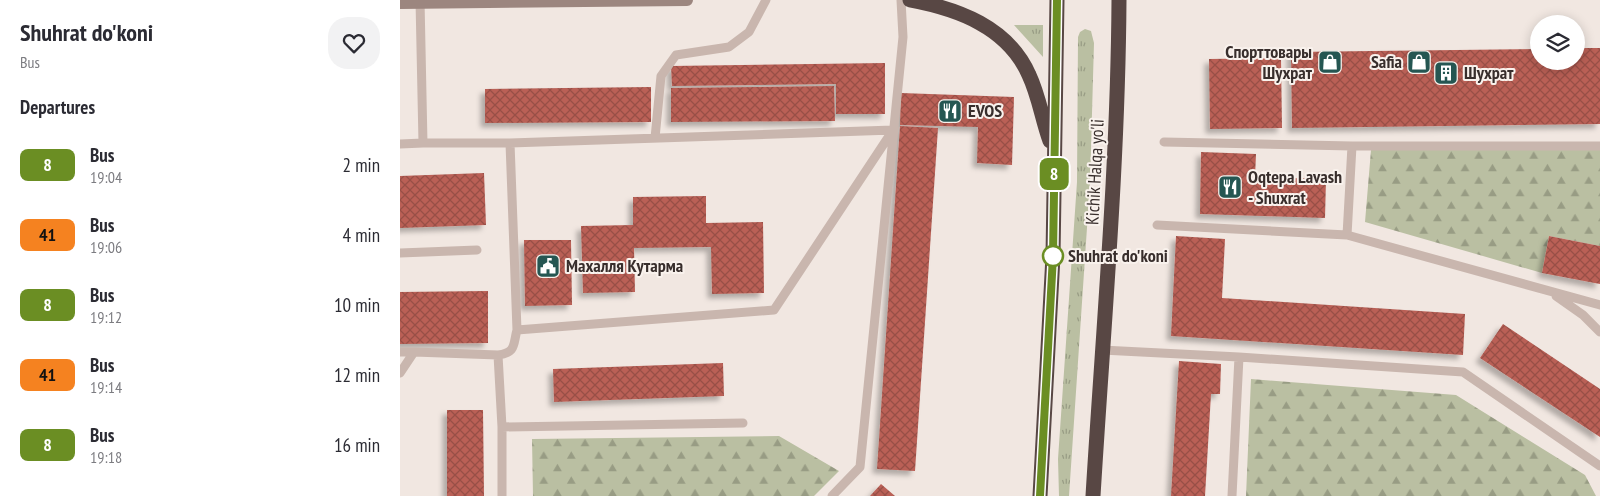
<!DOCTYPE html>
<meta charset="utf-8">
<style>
:root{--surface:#fff;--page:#f2f2f3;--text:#2b2b33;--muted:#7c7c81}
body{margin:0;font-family:"PT Sans Narrow",sans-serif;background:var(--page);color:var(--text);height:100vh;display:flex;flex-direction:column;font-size:19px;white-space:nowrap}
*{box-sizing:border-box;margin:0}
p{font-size:16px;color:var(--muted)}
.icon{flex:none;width:28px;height:28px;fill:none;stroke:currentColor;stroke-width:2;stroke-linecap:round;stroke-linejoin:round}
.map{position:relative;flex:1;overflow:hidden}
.sheet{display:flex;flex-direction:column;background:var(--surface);width:400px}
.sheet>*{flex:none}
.badge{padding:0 10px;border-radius:8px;font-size:18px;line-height:32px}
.tools{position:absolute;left:1130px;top:15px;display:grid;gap:10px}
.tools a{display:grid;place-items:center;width:55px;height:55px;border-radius:50%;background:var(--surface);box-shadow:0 2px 12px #0003;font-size:25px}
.map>.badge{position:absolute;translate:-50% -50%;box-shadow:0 0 0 2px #fff}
h2{padding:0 20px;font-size:19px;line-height:45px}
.round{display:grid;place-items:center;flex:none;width:52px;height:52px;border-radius:20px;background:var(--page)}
.summary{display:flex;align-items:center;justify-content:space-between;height:85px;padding:0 20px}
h1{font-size:24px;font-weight:700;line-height:38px}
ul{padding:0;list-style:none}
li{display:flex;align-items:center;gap:15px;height:70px;padding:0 20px}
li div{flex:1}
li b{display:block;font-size:19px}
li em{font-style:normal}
li .badge{min-width:55px;font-weight:700;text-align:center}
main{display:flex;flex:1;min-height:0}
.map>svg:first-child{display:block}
.grass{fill:url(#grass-tufts)}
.forest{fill:url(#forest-firs)}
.building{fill:url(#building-cross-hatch);filter:url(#shadow)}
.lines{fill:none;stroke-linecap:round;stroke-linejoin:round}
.lane{stroke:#c9b6ae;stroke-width:9}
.secondary{stroke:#9c867f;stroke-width:12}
.highway{stroke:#584744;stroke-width:15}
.line-casing{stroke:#fff;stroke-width:11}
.line{stroke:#6b8e23;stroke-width:8}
.stop-dot{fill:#fff;stroke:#6b8e23;stroke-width:2.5}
.labels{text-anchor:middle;stroke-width:4;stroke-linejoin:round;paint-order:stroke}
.poi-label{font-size:18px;font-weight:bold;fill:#382e2c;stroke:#f9f2ed;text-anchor:start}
.street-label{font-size:18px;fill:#382e2c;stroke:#f9f2ed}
.stop-label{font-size:18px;font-weight:bold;fill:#382e2c;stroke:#f9f2ed;text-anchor:start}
</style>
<main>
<section class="sheet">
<div class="summary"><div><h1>Shuhrat do'koni</h1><p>Bus</p></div><a class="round"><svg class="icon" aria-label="heart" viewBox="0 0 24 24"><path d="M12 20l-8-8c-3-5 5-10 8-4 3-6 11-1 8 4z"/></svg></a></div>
<h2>Departures</h2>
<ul>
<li><span class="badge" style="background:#6b8e23;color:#fff">8</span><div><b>Bus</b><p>19:04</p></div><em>2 min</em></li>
<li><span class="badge" style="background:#f58220;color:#111">41</span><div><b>Bus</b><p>19:06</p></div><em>4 min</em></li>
<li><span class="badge" style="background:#6b8e23;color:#fff">8</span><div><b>Bus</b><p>19:12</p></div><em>10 min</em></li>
<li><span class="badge" style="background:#f58220;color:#111">41</span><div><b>Bus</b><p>19:14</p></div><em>12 min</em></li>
<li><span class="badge" style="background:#6b8e23;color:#fff">8</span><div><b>Bus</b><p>19:18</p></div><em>16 min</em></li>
</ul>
</section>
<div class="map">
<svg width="1200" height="496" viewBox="0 0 1200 496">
<defs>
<pattern id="grass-tufts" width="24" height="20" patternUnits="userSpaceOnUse" patternTransform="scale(1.25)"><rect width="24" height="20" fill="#babfa2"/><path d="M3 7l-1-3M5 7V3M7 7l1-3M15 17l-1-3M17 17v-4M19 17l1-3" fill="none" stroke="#989c84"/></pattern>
<pattern id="forest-firs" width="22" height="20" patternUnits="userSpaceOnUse" patternTransform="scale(1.25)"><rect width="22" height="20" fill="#babfa2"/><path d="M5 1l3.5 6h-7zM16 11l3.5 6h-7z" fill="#989c84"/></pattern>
<pattern id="building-cross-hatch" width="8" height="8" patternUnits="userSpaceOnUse" patternTransform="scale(1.25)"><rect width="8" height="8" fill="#ba6056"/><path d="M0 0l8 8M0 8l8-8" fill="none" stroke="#985047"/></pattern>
<filter id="shadow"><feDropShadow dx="-4.5" dy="4.5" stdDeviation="2.5" flood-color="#0004"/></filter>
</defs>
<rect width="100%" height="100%" fill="#f1e7e1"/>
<path class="grass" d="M 614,25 L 643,25 L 643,57 Z
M 685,29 L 691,31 L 694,43 L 690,183 L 669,496 L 659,496 L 658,459 L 677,182 L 678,37 L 680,32 Z"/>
<path class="forest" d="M 971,150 L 1200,150 L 1200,246 L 1149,236 L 1142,273 L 965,222 Z
M 851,379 L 1056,395 L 1185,475 L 1196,496 L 846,496 Z
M 379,436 L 439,471 L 414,496 L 133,496 L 132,439 Z"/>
<path class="building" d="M 1176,48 L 1200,48 L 1200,124 L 892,128 L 891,52 L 1139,49 L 1139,61 L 1176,61 Z
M 881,58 L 882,128 L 810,129 L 809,59 Z
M 485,63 L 485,114 L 436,114 L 436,84 L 272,86 L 271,66 Z
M 434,86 L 435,121 L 271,122 L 271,88 Z
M 251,87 L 251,122 L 85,123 L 85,89 Z
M 501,93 L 614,97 L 612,165 L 577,163 L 578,127 L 500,125 Z
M 500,126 L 538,128 L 515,471 L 477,469 Z
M 801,152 L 856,154 L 855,177 L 926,179 L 925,218 L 800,214 Z
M 84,173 L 86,225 L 0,228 L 0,176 Z
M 306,196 L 306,223 L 363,222 L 364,293 L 312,294 L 311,247 L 234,248 L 235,292 L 183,293 L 181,226 L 233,225 L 233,197 Z
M 776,236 L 825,239 L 822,298 L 1065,314 L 1063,355 L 771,336 Z
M 1149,236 L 1200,246 L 1200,284 L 1142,273 Z
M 124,240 L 171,240 L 172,305 L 125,306 Z
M 88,291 L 88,343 L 0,344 L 0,292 Z
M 1103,324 L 1200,389 L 1200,437 L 1080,358 Z
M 779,361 L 821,364 L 820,394 L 811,394 L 805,496 L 771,496 Z
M 323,363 L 324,396 L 154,402 L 153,369 Z
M 47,410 L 83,410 L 84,496 L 47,496 Z
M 481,484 L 495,496 L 470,496 Z"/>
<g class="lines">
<path class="lane" d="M 255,138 L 261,76 L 276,55 L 329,47 L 349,32 L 366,0
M 764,142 L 952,146 L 1200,146
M 23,143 L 110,143
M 0,144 L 23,143 L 20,0
M 757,225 L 947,235 L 1200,305
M 947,235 L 952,146
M 0,253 L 77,250
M 1156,296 L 1183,315 L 1200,332
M 702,350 L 839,357 L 1063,372 L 1200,466
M 0,352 L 14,352 L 0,373
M 14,352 L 98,355 C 116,353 113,345 117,330 L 110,143 L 493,130 L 374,310 L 117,330
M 98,355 L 102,427
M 102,496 L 102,427 L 343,423
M 432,496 L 460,467 L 503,37 L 501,0
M 832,496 L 839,357"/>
<path class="secondary" d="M 0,3 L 287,0"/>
<path class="highway" d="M 510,0 C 558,9 608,27 629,75 C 639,96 642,119 650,141
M 640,496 L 653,256 L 657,0
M 693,496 C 703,331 718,166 719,0"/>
</g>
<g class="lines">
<g class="line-casing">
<path id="line" d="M 640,496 L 653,256 L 657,0"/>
</g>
<use href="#line" class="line"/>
</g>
<defs>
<g id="shop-square" transform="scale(1.25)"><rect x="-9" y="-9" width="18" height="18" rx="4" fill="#255652" stroke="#f9f2ed"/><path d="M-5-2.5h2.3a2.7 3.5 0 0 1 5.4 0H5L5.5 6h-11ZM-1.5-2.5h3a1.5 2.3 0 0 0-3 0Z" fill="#fff"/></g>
<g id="building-square" transform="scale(1.25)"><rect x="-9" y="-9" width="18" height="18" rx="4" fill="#255652" stroke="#f9f2ed"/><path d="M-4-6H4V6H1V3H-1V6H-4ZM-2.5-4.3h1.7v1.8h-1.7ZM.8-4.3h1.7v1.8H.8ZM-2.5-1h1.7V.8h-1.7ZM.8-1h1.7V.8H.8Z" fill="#fff"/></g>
<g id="restaurant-square" transform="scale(1.25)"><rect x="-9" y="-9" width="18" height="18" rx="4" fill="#255652" stroke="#f9f2ed"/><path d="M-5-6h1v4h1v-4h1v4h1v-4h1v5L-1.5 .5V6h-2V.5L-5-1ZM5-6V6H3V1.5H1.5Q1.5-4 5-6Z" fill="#fff"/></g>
<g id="civic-square" transform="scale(1.25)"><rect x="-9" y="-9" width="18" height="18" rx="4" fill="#255652" stroke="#f9f2ed"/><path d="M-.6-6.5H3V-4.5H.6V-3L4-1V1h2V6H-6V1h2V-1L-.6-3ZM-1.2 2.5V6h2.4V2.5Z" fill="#fff"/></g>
</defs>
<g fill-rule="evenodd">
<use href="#shop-square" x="930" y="62"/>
<use href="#shop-square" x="1019" y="62"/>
<use href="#building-square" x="1046" y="73"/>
<use href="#restaurant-square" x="550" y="111"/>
<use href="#restaurant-square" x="830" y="187"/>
<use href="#civic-square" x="148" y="266"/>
</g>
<circle class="stop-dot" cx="653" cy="256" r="10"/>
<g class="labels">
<g class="poi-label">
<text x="912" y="58" text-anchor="end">Спорттовары<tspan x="912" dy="21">Шухрат</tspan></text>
<text x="1002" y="68" text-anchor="end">Safia</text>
<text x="1064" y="79">Шухрат</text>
<text x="568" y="117">EVOS</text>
<text x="848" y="183">Oqtepa Lavash<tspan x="848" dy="21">- Shuxrat</tspan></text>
<text x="166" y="272">Махалля Кутарма</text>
</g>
<g class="street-label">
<text transform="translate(695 172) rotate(-87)" y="6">Kichik Halqa yo'li</text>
</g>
<g class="stop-label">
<text x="668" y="262">Shuhrat do'koni</text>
</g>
</g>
</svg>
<div class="tools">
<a><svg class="icon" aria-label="layers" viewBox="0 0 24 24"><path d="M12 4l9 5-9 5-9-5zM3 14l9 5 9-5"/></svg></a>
</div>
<b class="badge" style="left:654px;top:174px;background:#6b8e23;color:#fff">8</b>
</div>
</main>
